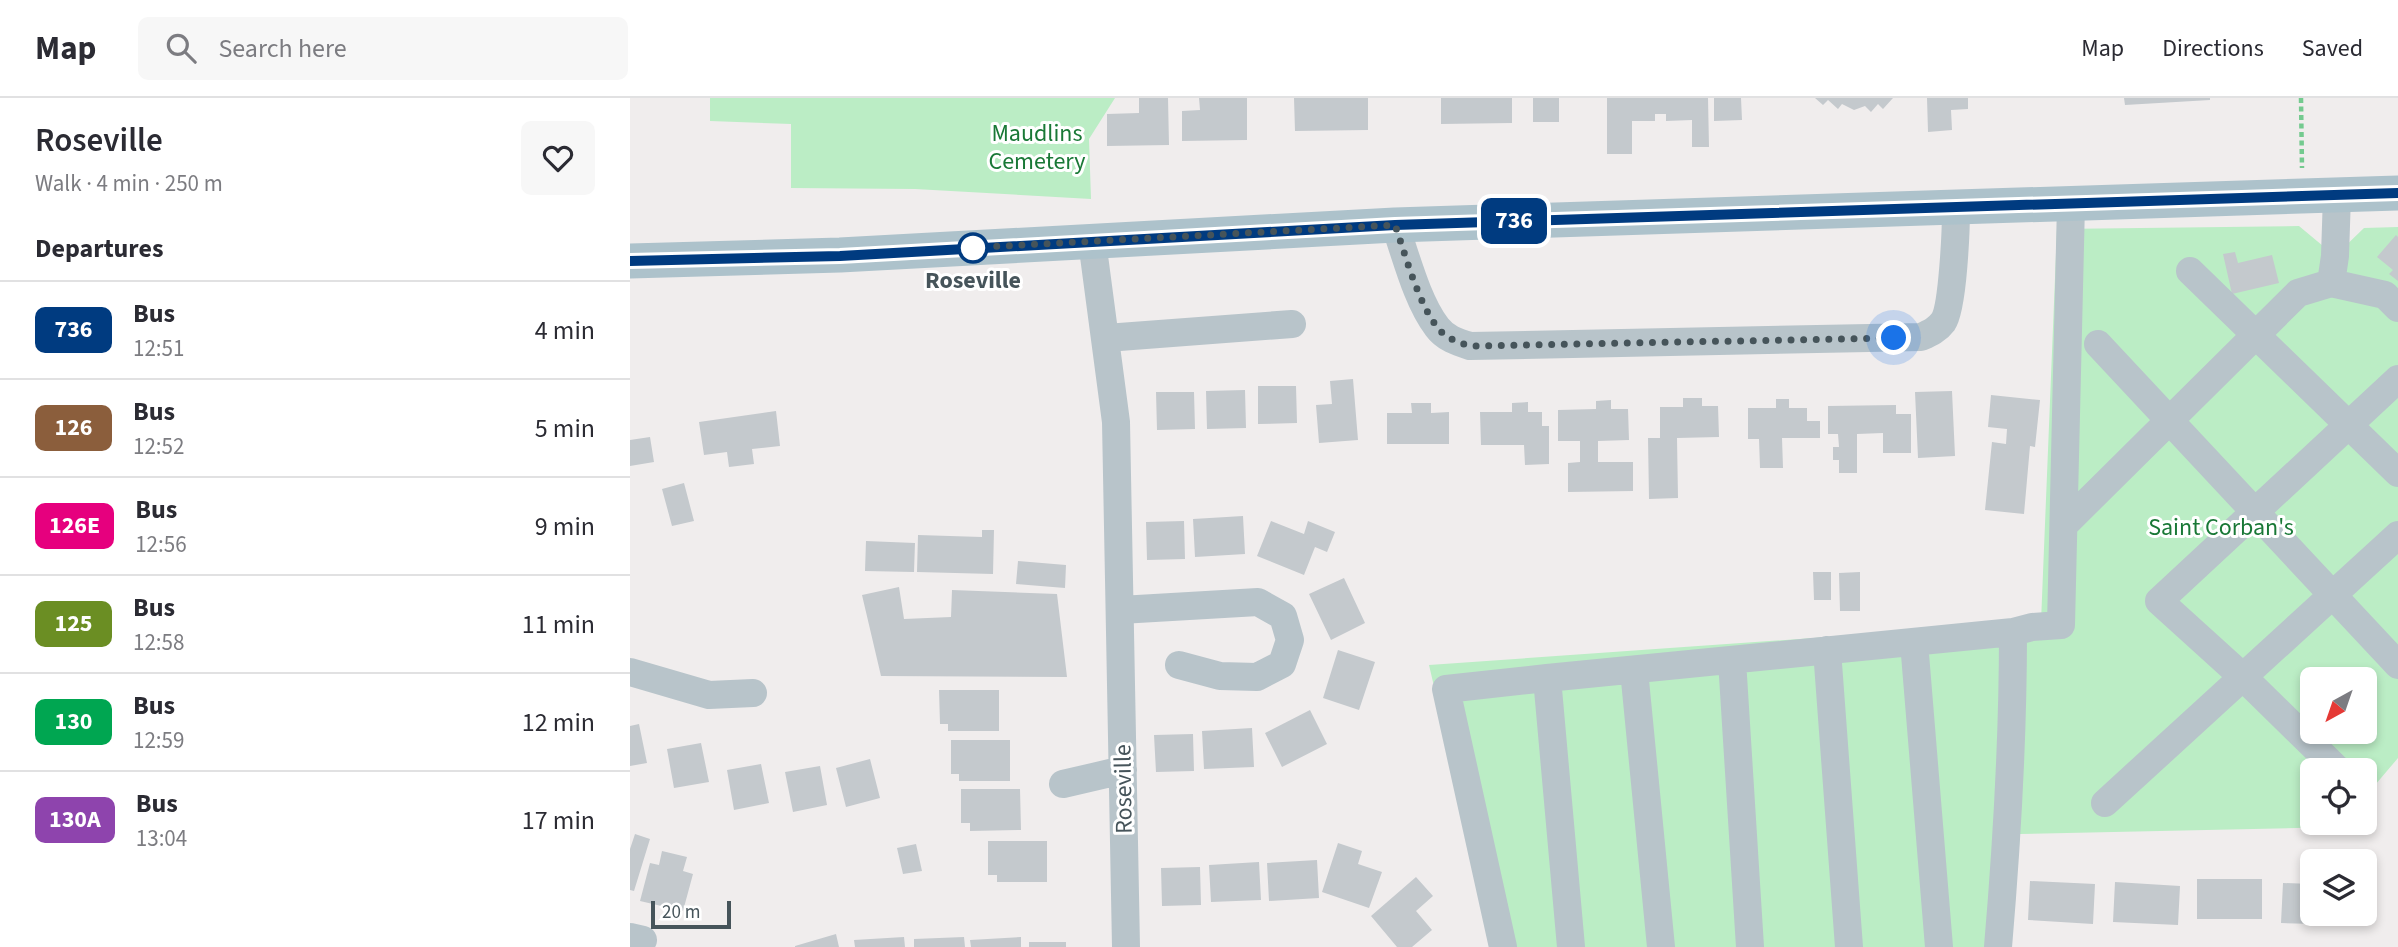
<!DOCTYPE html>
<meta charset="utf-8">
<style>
:root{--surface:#fff;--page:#f7f7f7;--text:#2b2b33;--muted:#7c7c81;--line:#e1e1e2}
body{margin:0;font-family:"Source Sans 3",sans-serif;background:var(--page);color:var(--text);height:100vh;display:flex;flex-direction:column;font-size:26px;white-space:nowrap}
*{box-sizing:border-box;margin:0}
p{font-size:23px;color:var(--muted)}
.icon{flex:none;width:38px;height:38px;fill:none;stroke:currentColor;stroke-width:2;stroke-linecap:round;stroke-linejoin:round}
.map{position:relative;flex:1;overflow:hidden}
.sheet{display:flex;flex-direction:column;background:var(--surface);width:630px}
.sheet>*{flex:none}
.badge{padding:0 14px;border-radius:10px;font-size:24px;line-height:46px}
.needle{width:46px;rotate:220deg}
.tools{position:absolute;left:1670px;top:569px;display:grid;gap:14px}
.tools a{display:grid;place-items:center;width:77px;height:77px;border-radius:10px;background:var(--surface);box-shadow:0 4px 10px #0003;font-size:35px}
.scale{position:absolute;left:21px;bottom:18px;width:80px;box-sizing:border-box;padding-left:7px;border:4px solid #46545a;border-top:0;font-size:19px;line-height:24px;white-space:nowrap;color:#46545a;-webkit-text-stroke:5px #fff;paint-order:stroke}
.you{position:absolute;width:35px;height:35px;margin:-18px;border:5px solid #fff;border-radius:50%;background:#1a73e8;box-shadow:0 0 0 10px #1a73e833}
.map>.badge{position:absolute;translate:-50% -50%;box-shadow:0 0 0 4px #fff}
h2{padding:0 35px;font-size:26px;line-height:63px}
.round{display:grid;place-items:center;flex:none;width:74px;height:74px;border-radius:10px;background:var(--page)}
.headline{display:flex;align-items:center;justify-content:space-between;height:119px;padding:0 35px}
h1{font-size:33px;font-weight:600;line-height:52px}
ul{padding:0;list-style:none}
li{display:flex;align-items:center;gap:21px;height:98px;padding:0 35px;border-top:2px solid var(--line)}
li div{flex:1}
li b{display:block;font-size:26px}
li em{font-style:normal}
li .badge{min-width:77px;font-weight:700;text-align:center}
header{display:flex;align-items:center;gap:42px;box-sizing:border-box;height:98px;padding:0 35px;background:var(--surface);border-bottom:2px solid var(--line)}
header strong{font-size:33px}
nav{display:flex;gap:38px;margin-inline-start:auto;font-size:24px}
.search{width:490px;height:63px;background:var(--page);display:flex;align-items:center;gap:18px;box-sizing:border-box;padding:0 24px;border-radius:10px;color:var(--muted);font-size:26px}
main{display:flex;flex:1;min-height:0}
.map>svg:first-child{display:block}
.green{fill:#bbedc5;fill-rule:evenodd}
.building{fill:#c4c9cd}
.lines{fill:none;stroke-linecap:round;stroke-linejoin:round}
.path{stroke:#74ca8f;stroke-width:4.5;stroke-dasharray:5 3.5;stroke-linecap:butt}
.minor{stroke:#b8c4ca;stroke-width:28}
.major{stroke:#adc2cb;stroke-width:35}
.line-casing{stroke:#fff;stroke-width:16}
.line{stroke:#003b80;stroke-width:10}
.walk{stroke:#46545a;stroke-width:7;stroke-dasharray:0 12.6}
.stop-dot{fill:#fff;stroke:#003b80;stroke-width:3.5}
.labels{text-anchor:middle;stroke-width:6;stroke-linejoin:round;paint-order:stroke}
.park-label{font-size:24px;fill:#197836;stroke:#fff}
.stop-label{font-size:24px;font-weight:bold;fill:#46545a;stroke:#fff}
.street-label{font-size:24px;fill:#46545a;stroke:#fff}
</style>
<header>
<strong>Map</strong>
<div class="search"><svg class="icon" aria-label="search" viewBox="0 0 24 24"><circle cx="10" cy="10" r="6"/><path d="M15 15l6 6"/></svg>Search here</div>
<nav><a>Map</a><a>Directions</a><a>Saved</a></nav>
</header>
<main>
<section class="sheet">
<div class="headline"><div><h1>Roseville</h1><p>Walk · 4 min · 250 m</p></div><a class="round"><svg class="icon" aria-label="heart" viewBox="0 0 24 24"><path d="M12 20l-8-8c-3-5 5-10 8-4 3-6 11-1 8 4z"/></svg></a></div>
<h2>Departures</h2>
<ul>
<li><span class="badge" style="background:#003b80;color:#fff">736</span><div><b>Bus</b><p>12:51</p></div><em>4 min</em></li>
<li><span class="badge" style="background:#8b5e3c;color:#fff">126</span><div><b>Bus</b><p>12:52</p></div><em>5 min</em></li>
<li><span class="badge" style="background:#e6007e;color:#fff">126E</span><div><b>Bus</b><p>12:56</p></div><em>9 min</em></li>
<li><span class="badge" style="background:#6b8e23;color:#fff">125</span><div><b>Bus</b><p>12:58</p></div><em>11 min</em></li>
<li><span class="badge" style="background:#00a651;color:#fff">130</span><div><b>Bus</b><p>12:59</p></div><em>12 min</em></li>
<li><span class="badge" style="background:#8e44ad;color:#fff">130A</span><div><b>Bus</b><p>13:04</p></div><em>17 min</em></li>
</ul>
</section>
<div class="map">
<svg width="1768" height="849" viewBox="0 0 1768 849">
<rect width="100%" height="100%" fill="#f0eded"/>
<path class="green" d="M 80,0 L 485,0 L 459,41 L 461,101 L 285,91 L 161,90 L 161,26 L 80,23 Z
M 1669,128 L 1705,158 L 1734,130 L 1768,129 L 1768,660 L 1734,700 L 1734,672 L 1682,672 L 1682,724 L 1713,725 L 1710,729 L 1390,736 L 1381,849 L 865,849 L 799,567 L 1411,524 L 1427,131 ZM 1682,581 L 1734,581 L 1734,634 L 1682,634 Z"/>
<path class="building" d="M 509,0 L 538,0 L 539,47 L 477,48 L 477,16 L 509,15 Z
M 569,0 L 617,0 L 617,42 L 552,43 L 552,13 L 570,12 Z
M 664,0 L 738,0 L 738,32 L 665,33 Z
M 811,0 L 882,0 L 882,25 L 811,26 Z
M 903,0 L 929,0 L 929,24 L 903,24 Z
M 977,0 L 1078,0 L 1079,49 L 1062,49 L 1062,22 L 1036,23 L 1036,16 L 1025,16 L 1025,23 L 1002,23 L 1002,56 L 977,56 Z
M 1084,0 L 1111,0 L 1112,22 L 1084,23 Z
M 1185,0 L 1263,0 L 1253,11 L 1248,6 L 1241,14 L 1235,8 L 1224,12 L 1212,6 L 1208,11 L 1198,2 L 1193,7 Z
M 1297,0 L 1338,0 L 1338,11 L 1321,12 L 1322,32 L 1298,34 Z
M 1494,0 L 1580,0 L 1580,2 L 1495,7 Z
M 1766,137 L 1768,139 L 1768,183 L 1759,176 L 1763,172 L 1747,159 Z
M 1605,154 L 1608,165 L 1642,157 L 1649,185 L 1602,196 L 1593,156 Z
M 723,281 L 728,342 L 689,345 L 686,307 L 702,306 L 700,283 Z
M 628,288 L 666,288 L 667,325 L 628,326 Z
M 615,292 L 616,330 L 577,331 L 576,293 Z
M 1322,293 L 1325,358 L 1288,360 L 1285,294 Z
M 526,294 L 564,294 L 565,331 L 527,332 Z
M 1361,297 L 1410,302 L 1405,349 L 1400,348 L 1394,416 L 1355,412 L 1362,344 L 1376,346 L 1377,331 L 1358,329 Z
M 1053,300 L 1072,300 L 1072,308 L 1088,308 L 1089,339 L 1047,340 L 1048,400 L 1019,401 L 1018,340 L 1030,340 L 1030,309 L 1053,309 Z
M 1146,301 L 1159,301 L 1159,310 L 1177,310 L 1177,323 L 1190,323 L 1190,340 L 1152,340 L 1153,370 L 1130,370 L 1129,341 L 1118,341 L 1118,310 L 1146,310 Z
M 981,302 L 981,311 L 998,311 L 999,342 L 968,343 L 968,364 L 1003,364 L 1003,393 L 938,394 L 938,365 L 950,364 L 950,343 L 928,343 L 928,312 L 966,311 L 966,303 Z
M 898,304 L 898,314 L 912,314 L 912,328 L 919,328 L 919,366 L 895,367 L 894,347 L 851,347 L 850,314 L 882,314 L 882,305 Z
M 781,305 L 801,305 L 801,315 L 819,314 L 819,346 L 757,346 L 757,315 L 782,315 Z
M 1266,307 L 1266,316 L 1281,316 L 1281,355 L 1253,355 L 1253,335 L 1227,336 L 1227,375 L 1209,375 L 1209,362 L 1203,362 L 1203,349 L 1209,349 L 1208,336 L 1198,336 L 1198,308 Z
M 146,313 L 150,348 L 122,351 L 124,366 L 99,369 L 97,354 L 74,357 L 69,324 Z
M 20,339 L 24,364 L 0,368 L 0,342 Z
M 54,385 L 64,423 L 42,428 L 32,391 Z
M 613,418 L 615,456 L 565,459 L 563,421 Z
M 554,423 L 555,461 L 517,462 L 516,424 Z
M 641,423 L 674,436 L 678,423 L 705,434 L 697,454 L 685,449 L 674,477 L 627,458 Z
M 352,432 L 364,432 L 363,476 L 287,474 L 288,437 L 352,439 Z
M 236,443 L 285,445 L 284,474 L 235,473 Z
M 388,463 L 436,467 L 435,490 L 386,486 Z
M 1183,474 L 1201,474 L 1201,502 L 1184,502 Z
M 1230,474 L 1230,513 L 1210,513 L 1209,475 Z
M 714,480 L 735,525 L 701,542 L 679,496 Z
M 269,489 L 274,521 L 321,519 L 322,492 L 427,496 L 437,579 L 251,578 L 232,497 Z
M 708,552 L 745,564 L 729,612 L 693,600 Z
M 309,592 L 369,592 L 369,633 L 318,633 L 318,626 L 310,626 Z
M 680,612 L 697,646 L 652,669 L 635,635 Z
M 9,626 L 17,665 L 0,668 L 0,628 Z
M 622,630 L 624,669 L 574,671 L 572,633 Z
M 563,636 L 564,673 L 526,674 L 524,637 Z
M 321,642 L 380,642 L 380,683 L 329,683 L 329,676 L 321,676 Z
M 71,645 L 79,684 L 44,690 L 37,651 Z
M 240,661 L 250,700 L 216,709 L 206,670 Z
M 131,666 L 139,705 L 104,712 L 97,672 Z
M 190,668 L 197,707 L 163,714 L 155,674 Z
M 331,691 L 390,691 L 391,732 L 340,733 L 340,725 L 331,725 Z
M 5,736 L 20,741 L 4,793 L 0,792 L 0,751 Z
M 358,743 L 417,743 L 417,784 L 367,784 L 367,777 L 358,777 Z
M 708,745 L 732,753 L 728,766 L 752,774 L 739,810 L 692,794 Z
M 286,746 L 292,773 L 273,776 L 267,750 Z
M 32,753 L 57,759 L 53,773 L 63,776 L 53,813 L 10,803 L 20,765 L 29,767 Z
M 687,762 L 689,800 L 639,803 L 637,765 Z
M 629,764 L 631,802 L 581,804 L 579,767 Z
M 570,769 L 571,807 L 532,808 L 531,770 Z
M 786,779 L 803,798 L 786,813 L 802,832 L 782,849 L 767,849 L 741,818 Z
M 1567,781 L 1632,781 L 1632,821 L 1567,821 Z
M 1400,783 L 1465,786 L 1463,826 L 1398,822 Z
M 1485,784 L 1550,788 L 1548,827 L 1483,824 Z
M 1653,785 L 1682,786 L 1684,826 L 1651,825 Z
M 206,836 L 209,849 L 165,849 L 165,848 Z
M 274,839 L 275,849 L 225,849 L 224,842 Z
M 334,839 L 335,849 L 284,849 L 284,841 Z
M 391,839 L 391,849 L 341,849 L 340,842 Z
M 399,844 L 436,844 L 436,849 L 399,849 Z"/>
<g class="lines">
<path class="path" d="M 1671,0 L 1672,70"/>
<path class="minor" d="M 765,127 C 776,158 787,203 807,229 C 815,240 827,244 840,248 L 1291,239 C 1300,235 1307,232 1313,224 C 1323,210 1326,131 1326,110
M 462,143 L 486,324 L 496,849
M 1560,173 L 1768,375
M 1701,185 L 1705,158 L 1707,97
M 476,240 L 662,226
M 1468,246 L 1768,567
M 1434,427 L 1668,195 L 1701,185 L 1755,197 L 1768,210
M 490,512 L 628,504 L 653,518 L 660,542 L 652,566 L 627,579 L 590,578 L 549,567
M 1284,544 L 1309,849
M 1197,552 L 1219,849
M 1102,562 L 1120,849
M 1004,572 L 1031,849
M 0,574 L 79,597 L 123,595
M 1708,672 L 1614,580 L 1529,503 L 1768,281
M 433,686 L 493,672
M 1475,705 L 1768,437
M 0,839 L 13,842
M 873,849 L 816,591 L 917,580
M 941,849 L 917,580 L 1383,534 L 1402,529 L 1431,527 L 1441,106
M 1368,849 C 1377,744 1383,640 1383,534"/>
<path class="major" d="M 0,163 L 210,157 L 765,127 L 1768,95"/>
</g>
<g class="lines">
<g class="line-casing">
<path id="line" d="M 0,163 L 210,158 L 765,127 L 1768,95"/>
</g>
<use href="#line" class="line"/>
<path class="walk" d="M 343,150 L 336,150 L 765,127 C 776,158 787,202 807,229 C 815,240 827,244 840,248 L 1264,240"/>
</g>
<circle class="stop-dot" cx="343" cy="150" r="14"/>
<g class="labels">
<g class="park-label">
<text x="407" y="43">Maudlins<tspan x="407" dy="28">Cemetery</tspan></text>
<text x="1591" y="437">Saint Corban's</text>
</g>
<g class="stop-label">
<text x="343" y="190">Roseville</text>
</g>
<g class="street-label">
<text transform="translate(493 691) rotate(-91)" y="8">Roseville</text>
</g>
</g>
</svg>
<div class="tools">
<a><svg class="needle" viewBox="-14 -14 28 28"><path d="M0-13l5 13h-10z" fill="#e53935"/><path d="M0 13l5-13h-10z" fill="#7c7c81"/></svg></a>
<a><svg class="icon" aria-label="locate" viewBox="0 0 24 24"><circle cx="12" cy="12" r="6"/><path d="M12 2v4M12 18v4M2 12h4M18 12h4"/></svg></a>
<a><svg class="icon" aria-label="layers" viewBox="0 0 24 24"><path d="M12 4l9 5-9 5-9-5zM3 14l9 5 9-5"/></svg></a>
</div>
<div class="scale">20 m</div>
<div class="you" style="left:1264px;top:240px"></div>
<b class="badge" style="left:884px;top:123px;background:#003b80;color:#fff">736</b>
</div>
</main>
